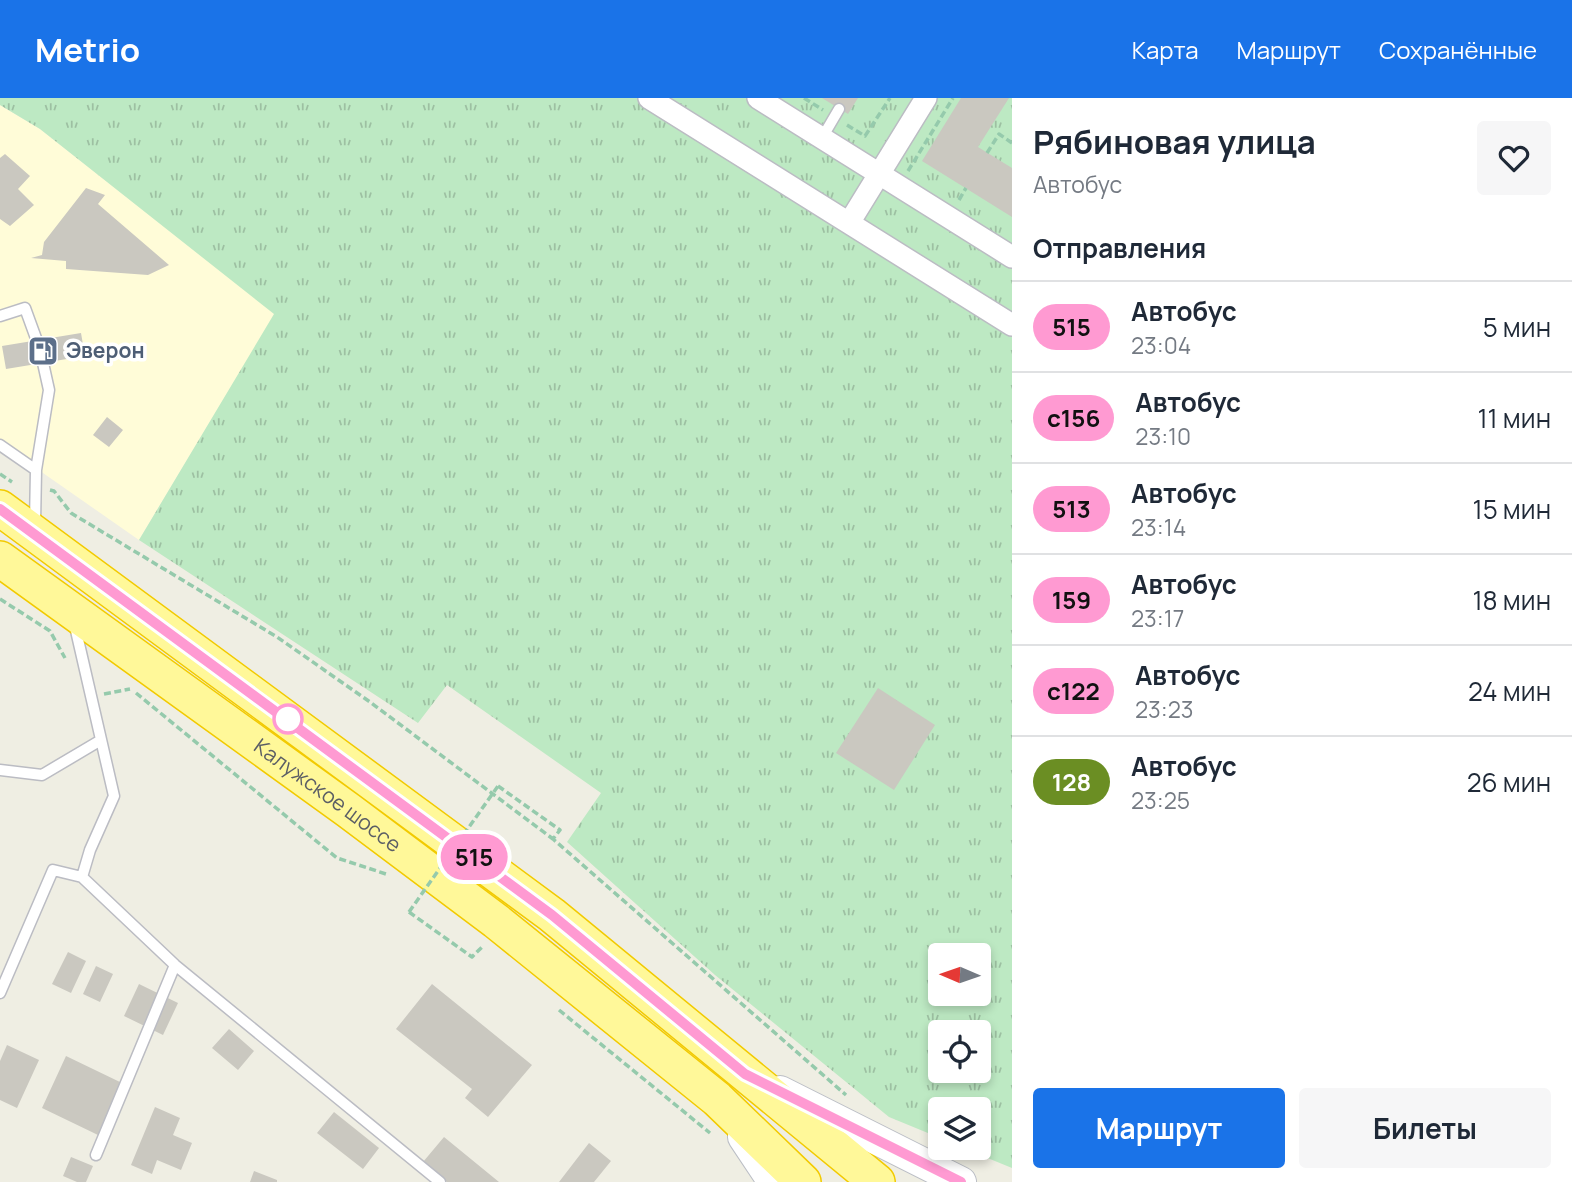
<!DOCTYPE html>
<html lang="ru">
<meta charset="utf-8">
<style>
:root{--surface:#fff;--page:#f6f6f7;--text:#1f2937;--muted:#747a83;--line:#e0e1e3;--accent:#1a73e8}
body{margin:0;font-family:Manrope,sans-serif;background:var(--page);color:var(--text);height:100vh;display:flex;flex-direction:column;font-size:26px;white-space:nowrap}
*{box-sizing:border-box;margin:0}
p{font-size:23px;color:var(--muted)}
.icon{flex:none;width:38px;height:38px;fill:none;stroke:currentColor;stroke-width:2;stroke-linecap:round;stroke-linejoin:round}
.map{position:relative;flex:1;overflow:hidden}
.details{display:flex;flex-direction:column;background:var(--surface);width:560px}
.details>*{flex:none}
.badge{padding:0 14px;border-radius:23px;font-size:24px;line-height:46px}
.needle{width:46px;rotate:272deg}
.tools{position:absolute;left:928px;top:845px;display:grid;gap:14px}
.tools a{display:grid;place-items:center;width:63px;height:63px;border-radius:7px;background:var(--surface);box-shadow:0 4px 10px #0003;font-size:35px}
.map>.badge{position:absolute;translate:-50% -50%;box-shadow:0 0 0 4px #fff}
h2{padding:0 21px;font-size:26px;line-height:63px}
.round{display:grid;place-items:center;flex:none;width:74px;height:74px;border-radius:7px;background:var(--page)}
.overview{display:flex;align-items:center;justify-content:space-between;height:119px;padding:0 21px}
h1{font-size:33px;font-weight:700;line-height:52px}
.cta{display:flex;gap:14px;margin-top:auto;padding:14px 21px}
.cta a{flex:1;height:80px;border-radius:7px;background:var(--accent);color:#fff;font-size:28px;font-weight:700;line-height:80px;text-align:center}
.cta a+a{background:var(--page);color:var(--text)}
ul{padding:0;list-style:none}
li{display:flex;align-items:center;gap:21px;height:91px;padding:0 21px;border-top:2px solid var(--line)}
li div{flex:1}
li b{display:block;font-size:26px}
li em{font-style:normal}
li .badge{min-width:77px;font-weight:700;text-align:center}
header{display:flex;align-items:center;gap:42px;box-sizing:border-box;height:98px;padding:0 35px;background:var(--accent);color:#fff}
header strong{font-size:33px}
nav{display:flex;gap:38px;margin-inline-start:auto;font-size:24px}
main{display:flex;flex:1;min-height:0}
.map>svg:first-child{display:block}
.commercial{fill:#fffcd8}
.grass{fill:url(#grass-tufts);fill-rule:evenodd}
.building{fill:#cac8c0}
.lines{fill:none;stroke-linecap:round;stroke-linejoin:round}
.service-casing{stroke:#bbbcc3;stroke-width:13}
.minor-casing{stroke:#bbbcc3;stroke-width:24}
.secondary-casing{stroke:#bbbec5;stroke-width:32}
.trunk-casing{stroke:#f2ca00;stroke-width:38}
.path{stroke:#95caac;stroke-width:3.5;stroke-dasharray:7 3.5;stroke-linecap:butt}
.service{stroke:#fff;stroke-width:10}
.minor{stroke:#fff;stroke-width:21}
.secondary{stroke:#fff;stroke-width:30}
.trunk{stroke:#fff899;stroke-width:35}
.path-bridge{stroke:#95caac;stroke-width:3.5;stroke-dasharray:7 3.5;stroke-linecap:butt}
.line-casing{stroke:#fff;stroke-width:16}
.line{stroke:#ff9ad2;stroke-width:10}
.stop-dot{fill:#fff;stroke:#ff9ad2;stroke-width:3.5}
.labels{text-anchor:middle;stroke-width:7;stroke-linejoin:round;paint-order:stroke}
.service-label{font-size:21px;font-weight:bold;fill:#4e5e75;stroke:#fff;text-anchor:start}
.street-label{font-size:21px;fill:#5b5e65;stroke:#fff}
</style>
<header>
<strong>Metrio</strong>
<nav><a>Карта</a><a>Маршрут</a><a>Сохранённые</a></nav>
</header>
<main>
<div class="map">
<svg width="1012" height="1084" viewBox="0 0 1012 1084">
<defs>
<pattern id="grass-tufts" width="24" height="20" patternUnits="userSpaceOnUse" patternTransform="scale(1.75)"><rect width="24" height="20" fill="#bde9c3"/><path d="M3 7l-1-3M5 7V3M7 7l1-3M15 17l-1-3M17 17v-4M19 17l1-3" fill="none" stroke="#9dc0a2"/></pattern>
</defs>
<rect width="100%" height="100%" fill="#efeee3"/>
<path class="commercial" d="M 0,7 L 40,31 L 275,216 L 139,442 L 0,345 Z"/>
<path class="grass" d="M 0,0 L 1012,0 L 1012,1070 L 963,1050 L 978,1050 L 978,1012 L 940,1012 L 940,1040 L 889,1019 L 715,877 L 567,744 L 601,695 L 447,587 L 418,625 L 139,442 L 274,216 L 40,31 L 0,7 ZM 940,858 L 978,858 L 978,896 L 940,896 ZM 940,934 L 978,934 L 978,973 L 940,973 Z"/>
<path class="building" d="M 822,0 L 858,0 L 848,16 Z
M 961,0 L 1009,0 L 978,49 L 1012,70 L 1012,119 L 922,63 Z
M 5,56 L 30,78 L 18,91 L 34,107 L 10,128 L 0,121 L 0,60 Z
M 86,90 L 105,97 L 98,106 L 169,167 L 148,177 L 66,171 L 66,163 L 31,160 L 42,157 L 44,144 Z
M 81,235 L 85,258 L 6,271 L 2,248 Z
M 107,319 L 123,332 L 109,349 L 93,337 Z
M 878,590 L 935,627 L 894,692 L 836,655 Z
M 68,854 L 86,863 L 71,895 L 52,886 Z
M 96,868 L 113,876 L 100,904 L 83,896 Z
M 139,886 L 178,905 L 163,937 L 124,918 Z
M 432,886 L 532,967 L 488,1019 L 465,1000 L 472,991 L 396,931 Z
M 229,931 L 254,953 L 238,972 L 212,950 Z
M 7,947 L 39,962 L 17,1010 L 0,1002 L 0,963 Z
M 66,958 L 122,985 L 98,1037 L 42,1010 Z
M 155,1009 L 180,1020 L 173,1037 L 192,1045 L 181,1072 L 157,1062 L 152,1076 L 131,1067 Z
M 334,1014 L 379,1050 L 363,1071 L 317,1035 Z
M 444,1039 L 499,1084 L 447,1084 L 423,1064 Z
M 589,1045 L 611,1063 L 594,1084 L 559,1084 Z
M 71,1059 L 93,1068 L 86,1084 L 77,1084 L 63,1078 Z
M 254,1073 L 277,1082 L 277,1084 L 250,1084 Z"/>
<g class="lines">
<g class="service-casing">
<path id="service" d="M 822,40 L 839,11
M 0,218 L 25,210 L 37,243
M 0,347 L 36,372 L 35,426
M 36,372 L 49,292 L 43,265
M 74,524 L 114,698 L 90,752 L 82,779 L 175,867 L 440,1084
M 0,672 L 42,677 L 101,642
M 0,895 L 53,772 L 82,779
M 96,1057 L 175,867"/>
</g>
<g class="minor-casing">
<path id="minor" d="M 649,0 L 1012,227
M 758,0 L 1012,159
M 849,125 L 926,0"/>
</g>
<g class="secondary-casing">
<path id="secondary" d="M 780,993 L 961,1084
M 743,1039 L 773,1084"/>
</g>
<g class="trunk-casing">
<g id="trunk">
<path d="M 0,410 L 552,817 L 877,1084"/>
<path id="s1" d="M 0,461 L 348,712 L 496,823 L 717,1001 L 803,1084"/>
</g>
</g>
<path class="path" d="M 804,0 L 823,12
M 847,27 L 865,38 L 890,0
M 987,55 L 999,36 L 1012,45
M 908,73 L 953,0
M 959,102 L 966,90
M 0,376 L 12,384
M 50,392 L 54,393 L 71,415 L 277,539 L 370,604 L 553,741
M 0,501 L 50,533 L 65,560
M 136,595 L 337,760 L 386,776
M 104,596 L 130,591
M 498,688 L 560,732 L 553,741 L 846,997
M 409,814 L 472,859 L 482,849
M 559,912 L 710,1035"/>
<use href="#service" class="service"/>
<use href="#minor" class="minor"/>
<use href="#secondary" class="secondary"/>
<use href="#trunk" class="trunk"/>
<path class="path-bridge" d="M 409,814 L 498,688"/>
</g>
<g class="lines">
<g class="line-casing">
<path id="line" d="M 0,411 L 552,817 L 745,976 L 961,1084"/>
</g>
<use href="#line" class="line"/>
</g>
<defs>
<g id="fuel-square" transform="scale(1.575)"><rect x="-9" y="-9" width="18" height="18" rx="4" fill="#5c6f8a" stroke="#fff"/><path d="M-5.5-6h7V0h2V4h1.3V-2.5L3-4.5l.8-.8L6-3V5H2.5V1h-1V6h-7ZM-4.2-4.7v3.2H.2V-4.7Z" fill="#fff"/></g>
</defs>
<g fill-rule="evenodd">
<use href="#fuel-square" x="43" y="253"/>
</g>
<circle class="stop-dot" cx="288" cy="621" r="14"/>
<g class="labels">
<g class="service-label">
<text x="66" y="260">Эверон</text>
</g>
<g class="street-label">
<text dy="7" stroke="none"><textPath href="#s1" startOffset="404">Калужское шоссе</textPath></text>
</g>
</g>
</svg>
<div class="tools">
<a><svg class="needle" viewBox="-14 -14 28 28"><path d="M0-13l5 13h-10z" fill="#e53935"/><path d="M0 13l5-13h-10z" fill="#747a83"/></svg></a>
<a><svg class="icon" aria-label="locate" viewBox="0 0 24 24"><circle cx="12" cy="12" r="6"/><path d="M12 2v4M12 18v4M2 12h4M18 12h4"/></svg></a>
<a><svg class="icon" aria-label="layers" viewBox="0 0 24 24"><path d="M12 4l9 5-9 5-9-5zM3 14l9 5 9-5"/></svg></a>
</div>
<b class="badge" style="left:474px;top:759px;background:#ff9ad2;color:#111">515</b>
</div>
<section class="details">
<div class="overview"><div><h1>Рябиновая улица</h1><p>Автобус</p></div><a class="round"><svg class="icon" aria-label="heart" viewBox="0 0 24 24"><path d="M12 20l-8-8c-3-5 5-10 8-4 3-6 11-1 8 4z"/></svg></a></div>
<h2>Отправления</h2>
<ul>
<li><span class="badge" style="background:#ff9ad2;color:#111">515</span><div><b>Автобус</b><p>23:04</p></div><em>5 мин</em></li>
<li><span class="badge" style="background:#ff9ad2;color:#111">с156</span><div><b>Автобус</b><p>23:10</p></div><em>11 мин</em></li>
<li><span class="badge" style="background:#ff9ad2;color:#111">513</span><div><b>Автобус</b><p>23:14</p></div><em>15 мин</em></li>
<li><span class="badge" style="background:#ff9ad2;color:#111">159</span><div><b>Автобус</b><p>23:17</p></div><em>18 мин</em></li>
<li><span class="badge" style="background:#ff9ad2;color:#111">с122</span><div><b>Автобус</b><p>23:23</p></div><em>24 мин</em></li>
<li><span class="badge" style="background:#6b8e23;color:#fff">128</span><div><b>Автобус</b><p>23:25</p></div><em>26 мин</em></li>
</ul>
<div class="cta"><a>Маршрут</a><a>Билеты</a></div>
</section>
</main>
